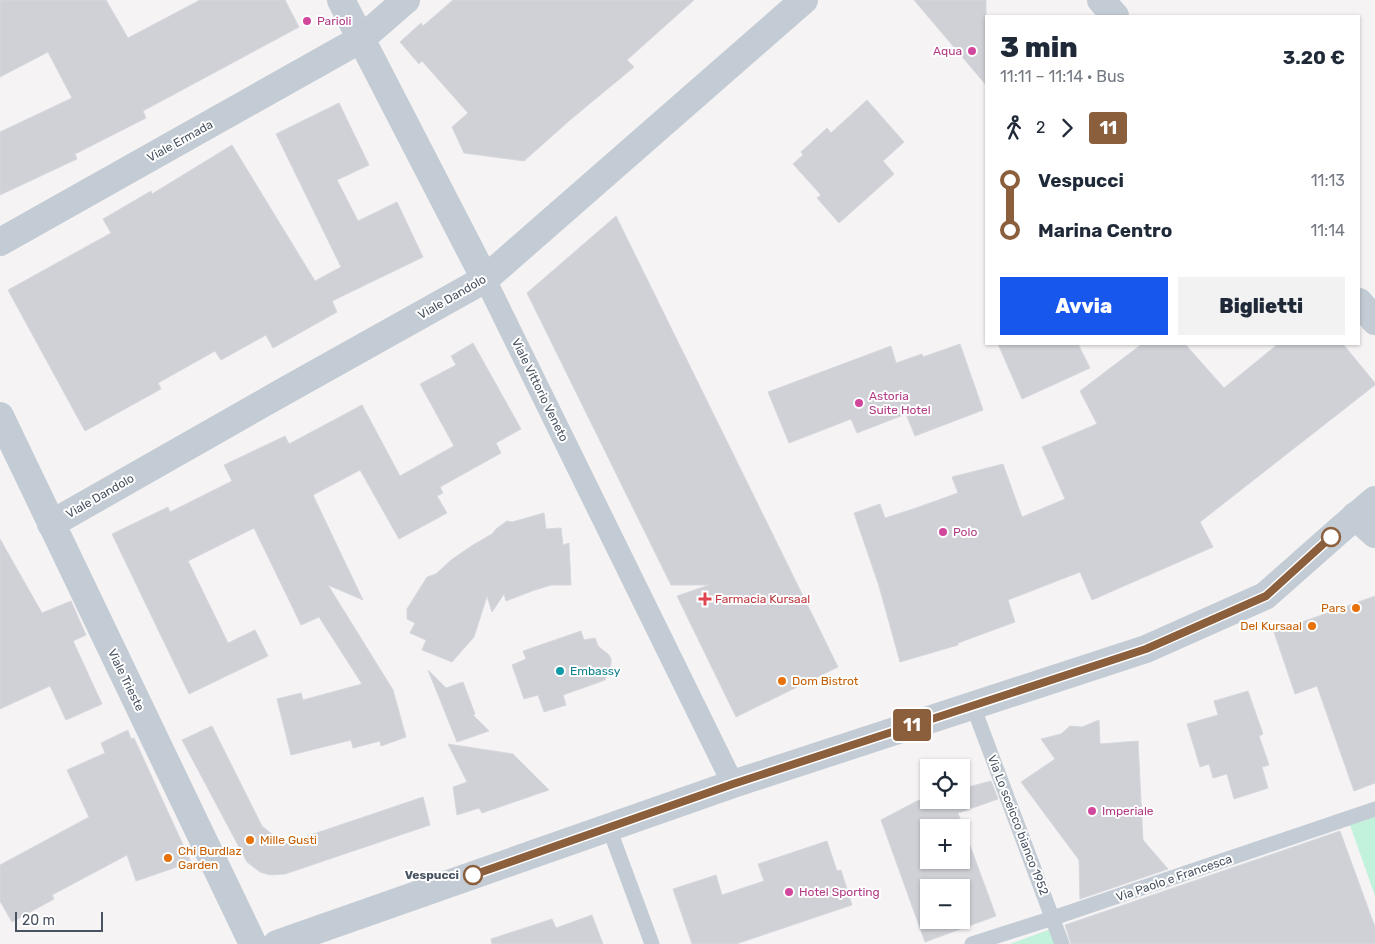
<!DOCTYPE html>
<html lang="it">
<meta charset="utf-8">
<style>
:root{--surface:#fff;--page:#f2f2f3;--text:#1f2937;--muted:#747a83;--accent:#1757eb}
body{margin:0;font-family:Rubik,sans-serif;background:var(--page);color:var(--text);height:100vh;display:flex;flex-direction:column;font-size:19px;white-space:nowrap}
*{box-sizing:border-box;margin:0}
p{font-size:16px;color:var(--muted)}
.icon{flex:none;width:28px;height:28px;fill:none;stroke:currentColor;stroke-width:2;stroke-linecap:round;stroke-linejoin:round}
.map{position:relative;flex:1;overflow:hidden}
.drawer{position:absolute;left:985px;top:15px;width:375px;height:330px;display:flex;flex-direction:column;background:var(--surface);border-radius:0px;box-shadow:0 1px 4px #0004}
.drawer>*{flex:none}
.badge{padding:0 10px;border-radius:4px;font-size:18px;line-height:32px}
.buttons{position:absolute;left:920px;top:759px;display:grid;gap:10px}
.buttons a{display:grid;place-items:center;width:50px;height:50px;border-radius:0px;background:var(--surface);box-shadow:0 1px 4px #0004;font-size:25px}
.scale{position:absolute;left:15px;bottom:12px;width:88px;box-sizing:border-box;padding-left:5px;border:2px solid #495361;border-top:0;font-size:14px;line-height:18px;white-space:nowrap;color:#495361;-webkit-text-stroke:4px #fff;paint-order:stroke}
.map>.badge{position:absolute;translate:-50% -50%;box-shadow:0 0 0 2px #fff}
.legs{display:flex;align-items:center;gap:8px;height:55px;padding:0 15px;font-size:16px}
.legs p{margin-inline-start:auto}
.headline{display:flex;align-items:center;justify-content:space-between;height:85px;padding:0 15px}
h1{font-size:28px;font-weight:800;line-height:38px}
.button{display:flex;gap:10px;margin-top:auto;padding:10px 15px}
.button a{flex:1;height:58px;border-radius:0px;background:var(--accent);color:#fff;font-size:20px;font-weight:800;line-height:58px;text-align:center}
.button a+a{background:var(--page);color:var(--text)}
ul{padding:0 15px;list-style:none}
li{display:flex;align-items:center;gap:18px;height:50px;font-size:19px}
li i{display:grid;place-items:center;width:8px;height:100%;margin:0 6px;background:currentColor}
li i::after{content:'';width:12px;height:12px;margin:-6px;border:4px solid;border-radius:50%;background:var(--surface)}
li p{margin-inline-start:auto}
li:first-child i{background:linear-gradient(#0000 50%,currentColor 0)}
li:last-child i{background:linear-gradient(currentColor 50%,#0000 0)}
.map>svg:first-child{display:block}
.green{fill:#c2f2db}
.building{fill:#cfd1d7;stroke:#d7d8de;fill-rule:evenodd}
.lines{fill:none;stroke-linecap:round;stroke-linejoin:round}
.service{stroke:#c3cbd4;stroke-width:15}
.pedestrian{stroke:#c3cbd4;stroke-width:22}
.minor{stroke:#c3cbd4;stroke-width:28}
.tertiary{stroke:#c3cbd4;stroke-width:28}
.line-1-casing{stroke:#fff;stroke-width:11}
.line-1{stroke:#8b5e3c;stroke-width:8}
.hotel-dot{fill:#d1479c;stroke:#fff;stroke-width:2}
.stop-1-dot{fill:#fff;stroke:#8b5e3c;stroke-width:2.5}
.health-dot{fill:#e0444e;stroke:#fff;stroke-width:2}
.food-dot{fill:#e8710a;stroke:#fff;stroke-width:2}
.culture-dot{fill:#0f9aa8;stroke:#fff;stroke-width:2}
.labels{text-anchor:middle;stroke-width:4;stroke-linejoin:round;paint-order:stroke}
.hotel-label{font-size:12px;fill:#b23c85;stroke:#fff;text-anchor:start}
.street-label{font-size:12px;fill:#495361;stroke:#fff}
.health-label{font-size:12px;fill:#be3a42;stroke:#fff;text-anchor:start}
.food-label{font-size:12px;fill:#c56008;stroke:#fff;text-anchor:start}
.culture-label{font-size:12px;fill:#0d838f;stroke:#fff;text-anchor:start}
.stop-label{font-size:12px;font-weight:bold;fill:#495361;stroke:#fff;text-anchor:end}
</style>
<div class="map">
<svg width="1375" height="944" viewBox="0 0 1375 944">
<rect width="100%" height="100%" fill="#f5f3f3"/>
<path class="green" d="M 1375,817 L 1375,896 L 1350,825 Z
M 1051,929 L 1057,944 L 1010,944 Z"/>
<path class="building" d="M 0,0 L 106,0 L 128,38 L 200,0 L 285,0 L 299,27 L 143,111 L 146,118 L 75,154 L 77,159 L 0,195 L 0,132 L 72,98 L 48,52 L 0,77 Z
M 453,0 L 694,0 L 627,60 L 634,67 L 570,120 L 524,161 L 464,153 L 452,127 L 468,113 L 422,61 L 419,64 L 400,42 L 421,23 L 423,26 Z
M 914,0 L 986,0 L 986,85 Z
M 867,100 L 904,142 L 883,161 L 894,174 L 839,223 L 817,198 L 821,195 L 793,164 L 803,155 L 801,152 L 827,128 L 831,133 Z
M 339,103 L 369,165 L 337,180 L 358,221 L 397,202 L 423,257 L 332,301 L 337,312 L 273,348 L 266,335 L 221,360 L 215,351 L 158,383 L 161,389 L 85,431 L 8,290 L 111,233 L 103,219 L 151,191 L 152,194 L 232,145 L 315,281 L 341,267 L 276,134 Z
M 616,216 L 838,667 L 736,717 L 677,596 L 709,585 L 671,585 L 527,293 Z
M 473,343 L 521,429 L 496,443 L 501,453 L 440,487 L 443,493 L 437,496 L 447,513 L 399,539 L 360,470 L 313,495 L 363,600 L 328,585 L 393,690 L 406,737 L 381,746 L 380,741 L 353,748 L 351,740 L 291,755 L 277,699 L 301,693 L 303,700 L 362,684 L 319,617 L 301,625 L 254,528 L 188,561 L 228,643 L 255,630 L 268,656 L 189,694 L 112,534 L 168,507 L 170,512 L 232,481 L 224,465 L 285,436 L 289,444 L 362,405 L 400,476 L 454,446 L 420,384 L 456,365 L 451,356 Z
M 960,344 L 983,410 L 915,436 L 906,414 L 857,433 L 851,419 L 789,443 L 768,392 L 891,346 L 896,363 L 922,354 L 923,357 Z
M 998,344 L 1078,344 L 1090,368 L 1022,399 Z
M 1142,344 L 1185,344 L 1224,388 L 1278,344 L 1343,344 L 1375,383 L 1375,385 L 1200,522 L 1213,547 L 1092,600 L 1080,572 L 1008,600 L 1015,622 L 958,643 L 958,645 L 900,662 L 879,586 L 854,513 L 880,504 L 885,518 L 916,508 L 958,493 L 952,477 L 1003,464 L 1022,517 L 1065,499 L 1042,447 L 1097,424 L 1080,391 Z
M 544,513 L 546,529 L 561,528 L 563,545 L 569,543 L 571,585 L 551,585 L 532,591 L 506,601 L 504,594 L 492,612 L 487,596 L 474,637 L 452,662 L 422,650 L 426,640 L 410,633 L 415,623 L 407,619 L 407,609 L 427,577 L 436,574 L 451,560 L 473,545 L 492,534 L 496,529 L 507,521 L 512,522 Z
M 0,539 L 42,613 L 71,601 L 86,635 L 73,641 L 102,704 L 66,720 L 50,686 L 0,709 Z
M 1375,596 L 1375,783 L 1354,791 L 1317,686 L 1295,694 L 1274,632 Z
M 581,631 L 584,640 L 595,638 L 598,646 L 609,655 L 611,659 L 611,664 L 605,680 L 563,695 L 566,705 L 544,712 L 538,695 L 524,699 L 512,665 L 526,659 L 523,651 Z
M 428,670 L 446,688 L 463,682 L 475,714 L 473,715 L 489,731 L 457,742 Z
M 1248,691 L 1263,734 L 1259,736 L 1269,765 L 1262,767 L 1268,788 L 1234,799 L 1227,774 L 1213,778 L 1209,764 L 1200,767 L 1187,724 L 1218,715 L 1214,701 Z
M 1099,720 L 1100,744 L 1138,741 L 1143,840 L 1168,869 L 1080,899 L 1079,860 L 1021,782 L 1055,759 L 1041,739 L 1061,734 L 1070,726 L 1082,727 Z
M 212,726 L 262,826 L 284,844 L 423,797 L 430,825 L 285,874 L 270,875 L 260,872 L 247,862 L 182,740 Z
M 128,730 L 131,739 L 134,738 L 191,862 L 136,881 L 127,855 L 52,895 L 54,899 L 12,922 L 0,901 L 0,865 L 89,817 L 67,770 L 105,753 L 101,743 Z
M 448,744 L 513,754 L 549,790 L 482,813 L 479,808 L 457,815 L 453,787 L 467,782 Z
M 991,781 L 998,799 L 958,813 L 996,916 L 925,942 L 881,820 L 917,801 L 929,798 L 929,800 L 961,800 L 961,789 ZM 929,828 L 961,828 L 961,860 L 929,860 ZM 929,888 L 961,888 L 961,920 L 929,920 Z
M 1340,831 L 1375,927 L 1375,944 L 1071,944 L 1065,925 Z
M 827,841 L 837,871 L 841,870 L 852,905 L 736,944 L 692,944 L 673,889 L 716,875 L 722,895 L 764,881 L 758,864 Z
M 592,915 L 603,944 L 492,944 L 491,939 L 552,919 L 556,928 Z"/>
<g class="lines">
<path class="service" d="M 973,706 L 1062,944
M 609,828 L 652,944
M 972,944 L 1053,918 L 1375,809"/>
<path class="pedestrian" d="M 485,279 L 733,784"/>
<path class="minor" d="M 341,0 L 485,279
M 1101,0 L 1115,16
M 0,242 L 361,39 L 406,0
M 1359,302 L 1375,321
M 0,416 L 253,944
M 1355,516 L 1375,534
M 51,524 L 283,392 L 485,279 L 804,0"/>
<path class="tertiary" d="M 277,944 L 733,784 L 1146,649 L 1265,596 L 1342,528 L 1375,500"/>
</g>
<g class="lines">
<g class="line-1-casing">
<path id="line-1" d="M 473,875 L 733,784 L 1146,649 L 1266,596 L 1331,537"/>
</g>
<use href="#line-1" class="line-1"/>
</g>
<g class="hotel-dot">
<circle cx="307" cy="21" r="5"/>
<circle cx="972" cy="51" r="5"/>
<circle cx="859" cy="403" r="5"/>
<circle cx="943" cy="532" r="5"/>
<circle cx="1092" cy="811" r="5"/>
<circle cx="789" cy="892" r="5"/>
</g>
<g class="stop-1-dot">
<circle cx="1331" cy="537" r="9"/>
<circle cx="473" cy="875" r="9"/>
</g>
<path class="health-dot" d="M702.5 591.5h5v5h5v5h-5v5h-5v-5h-5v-5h5z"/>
<g class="food-dot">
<circle cx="1356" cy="608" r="5"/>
<circle cx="1312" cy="626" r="5"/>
<circle cx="782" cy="681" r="5"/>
<circle cx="250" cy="840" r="5"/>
<circle cx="168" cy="858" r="5"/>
</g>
<circle class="culture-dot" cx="560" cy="671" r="5"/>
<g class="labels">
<g class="hotel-label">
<text x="317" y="25">Parioli</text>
<text x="962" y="55" text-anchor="end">Aqua</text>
<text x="869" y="400">Astoria<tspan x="869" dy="14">Suite Hotel</tspan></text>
<text x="953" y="536">Polo</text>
<text x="1102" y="815">Imperiale</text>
<text x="799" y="896">Hotel Sporting</text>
</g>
<g class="street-label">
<text transform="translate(180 141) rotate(-29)" y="4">Viale Ermada</text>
<text transform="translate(452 297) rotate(-30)" y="4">Viale Dandolo</text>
<text transform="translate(540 390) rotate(64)" y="4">Viale Vittorio Veneto</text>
<text transform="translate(100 496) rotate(-30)" y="4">Viale Dandolo</text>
<text transform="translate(126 680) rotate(64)" y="4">Viale Trieste</text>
<text transform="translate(1018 825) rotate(69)" y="4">Via Lo sceicco bianco 1952</text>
<text transform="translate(1174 878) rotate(-19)" y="4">Via Paolo e Francesca</text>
</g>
<g class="health-label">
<text x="715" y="603">Farmacia Kursaal</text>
</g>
<g class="food-label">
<text x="1346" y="612" text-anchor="end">Pars</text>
<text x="1302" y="630" text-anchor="end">Del Kursaal</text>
<text x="792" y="685">Dom Bistrot</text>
<text x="260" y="844">Mille Gusti</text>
<text x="178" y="855">Chi Burdlaz<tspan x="178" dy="14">Garden</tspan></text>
</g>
<g class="culture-label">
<text x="570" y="675">Embassy</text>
</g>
<g class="stop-label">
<text x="459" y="879">Vespucci</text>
</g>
</g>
</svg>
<div class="buttons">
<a><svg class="icon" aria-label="locate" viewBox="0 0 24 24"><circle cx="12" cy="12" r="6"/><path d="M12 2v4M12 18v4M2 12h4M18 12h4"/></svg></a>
<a>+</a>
<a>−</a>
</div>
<div class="scale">20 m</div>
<b class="badge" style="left:912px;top:725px;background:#8b5e3c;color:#fff">11</b>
<section class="drawer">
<div class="headline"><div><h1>3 min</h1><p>11:11 – 11:14 · Bus</p></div><b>3.20 €</b></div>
<div class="legs"><svg class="icon" aria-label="walk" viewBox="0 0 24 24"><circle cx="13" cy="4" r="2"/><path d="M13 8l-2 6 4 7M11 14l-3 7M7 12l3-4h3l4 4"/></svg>2<svg class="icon" aria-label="forward" viewBox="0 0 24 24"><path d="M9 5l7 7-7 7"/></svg><b class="badge" style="background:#8b5e3c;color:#fff">11</b></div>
<ul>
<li><i style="color:#8b5e3c"></i><b>Vespucci</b><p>11:13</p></li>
<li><i style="color:#8b5e3c"></i><b>Marina Centro</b><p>11:14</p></li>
</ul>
<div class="button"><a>Avvia</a><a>Biglietti</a></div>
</section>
</div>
